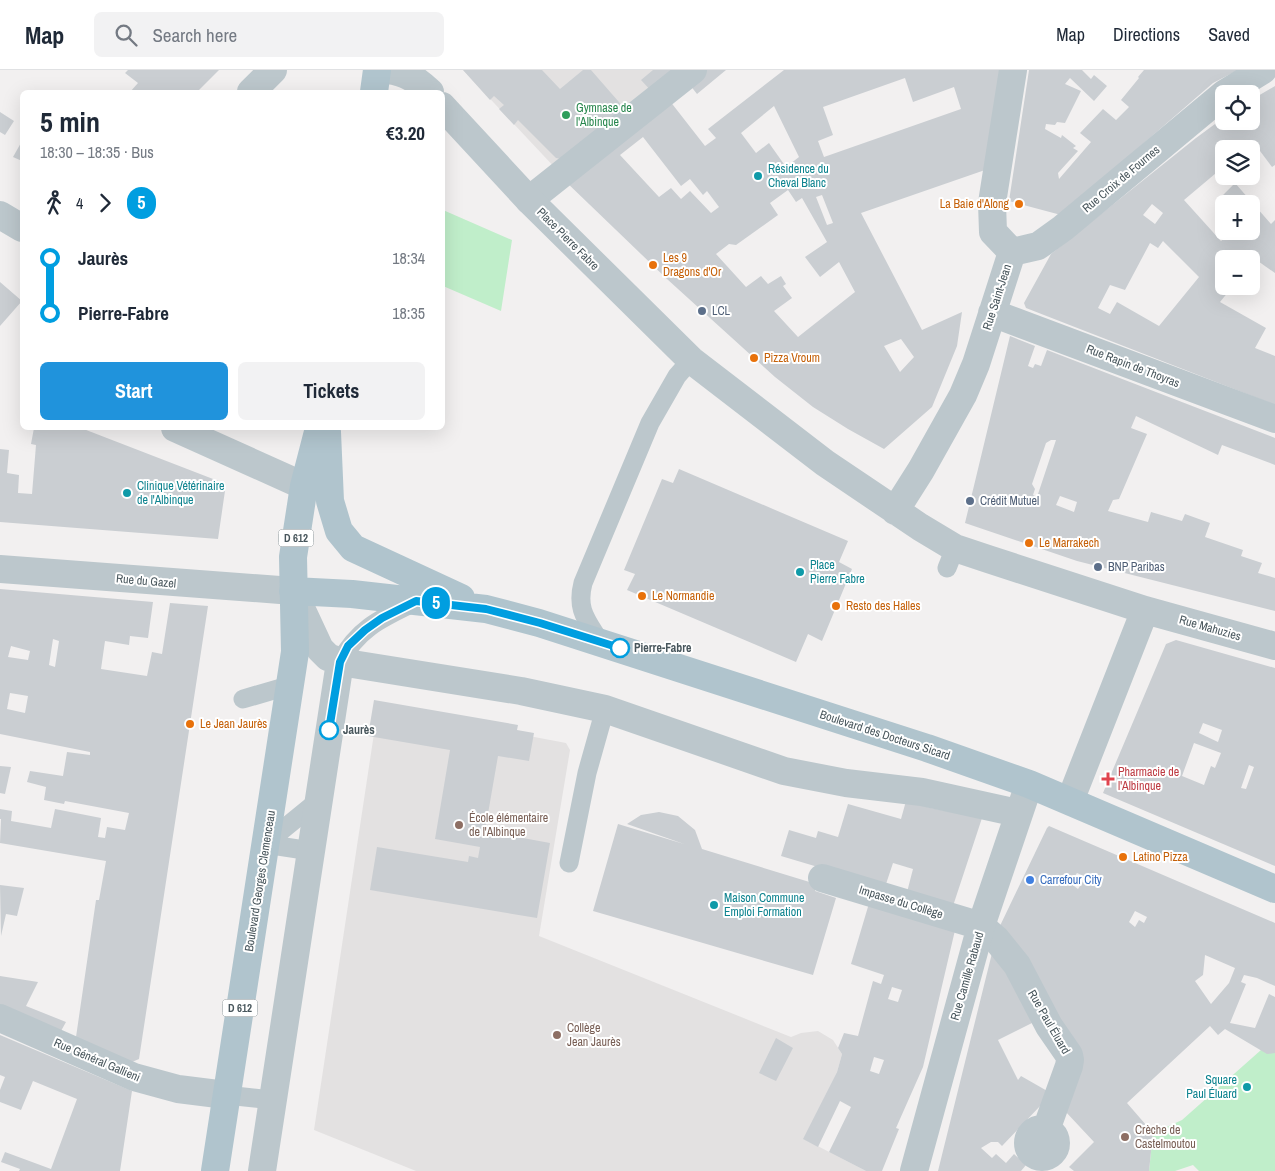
<!DOCTYPE html>
<meta charset="utf-8">
<style>
:root{--surface:#fff;--page:#f2f2f3;--text:#1f2937;--muted:#747a83;--line:#e0e1e3;--accent:#2093dc}
body{margin:0;font-family:"Archivo Narrow",sans-serif;background:var(--page);color:var(--text);height:100vh;display:flex;flex-direction:column;font-size:19px;white-space:nowrap}
*{box-sizing:border-box;margin:0}
p{font-size:16px;color:var(--muted)}
.icon{flex:none;width:28px;height:28px;fill:none;stroke:currentColor;stroke-width:2;stroke-linecap:round;stroke-linejoin:round}
.map{position:relative;flex:1;overflow:hidden}
.drawer{position:absolute;left:20px;top:20px;width:425px;height:340px;display:flex;flex-direction:column;background:var(--surface);border-radius:8px;box-shadow:0 5px 20px #0002}
.drawer>*{flex:none}
.badge{padding:0 10px;border-radius:16px;font-size:18px;line-height:32px}
.fabs{position:absolute;left:1215px;top:15px;display:grid;gap:10px}
.fabs a{display:grid;place-items:center;width:45px;height:45px;border-radius:8px;background:var(--surface);box-shadow:0 5px 20px #0002;font-size:25px}
.map>.badge{position:absolute;translate:-50% -50%;box-shadow:0 0 0 2px #fff}
.legs{display:flex;align-items:center;gap:8px;height:55px;padding:0 20px;font-size:16px}
.legs p{margin-inline-start:auto}
.headline{display:flex;align-items:center;justify-content:space-between;height:85px;padding:0 20px}
h1{font-size:28px;font-weight:800;line-height:38px}
.action{display:flex;gap:10px;margin-top:auto;padding:10px 20px}
.action a{flex:1;height:58px;border-radius:8px;background:var(--accent);color:#fff;font-size:20px;font-weight:800;line-height:58px;text-align:center}
.action a+a{background:var(--page);color:var(--text)}
ul{padding:0 20px;list-style:none}
li{display:flex;align-items:center;gap:18px;height:55px;font-size:19px}
li i{display:grid;place-items:center;width:8px;height:100%;margin:0 6px;background:currentColor}
li i::after{content:'';width:12px;height:12px;margin:-6px;border:4px solid;border-radius:50%;background:var(--surface)}
li p{margin-inline-start:auto}
li:first-child i{background:linear-gradient(#0000 50%,currentColor 0)}
li:last-child i{background:linear-gradient(currentColor 50%,#0000 0)}
header{display:flex;align-items:center;gap:30px;box-sizing:border-box;height:70px;padding:0 25px;background:var(--surface);border-bottom:1px solid var(--line)}
header strong{font-size:24px}
nav{display:flex;gap:28px;margin-inline-start:auto;font-size:18px}
.search{width:350px;height:45px;background:var(--page);display:flex;align-items:center;gap:12px;box-sizing:border-box;padding:0 18px;border-radius:8px;color:var(--muted);font-size:19px}
.map>svg:first-child{display:block}
.education{fill:#e3e1e1}
.green{fill:#c0eeca}
.building{fill:#caced2;fill-rule:evenodd}
.lines{fill:none;stroke-linecap:round;stroke-linejoin:round}
.service{stroke:#bcc7cc;stroke-width:19}
.pedestrian{stroke:#bcc7cc;stroke-width:28}
.minor{stroke:#bcc7cc;stroke-width:28}
.tertiary{stroke:#bcc7cc;stroke-width:28}
.primary{stroke:#b0c4cd;stroke-width:28}
.line-1-casing{stroke:#fff;stroke-width:11}
.line-1{stroke:#009ee0;stroke-width:8}
.leisure-dot{fill:#2e9e5b;stroke:#fff;stroke-width:2}
.culture-dot{fill:#0f9aa8;stroke:#fff;stroke-width:2}
.food-dot{fill:#e8710a;stroke:#fff;stroke-width:2}
.service-dot{fill:#5c6f8a;stroke:#fff;stroke-width:2}
.stop-1-dot{fill:#fff;stroke:#009ee0;stroke-width:2.5}
.health-dot{fill:#e0444e;stroke:#fff;stroke-width:2}
.education-dot{fill:#8d6e63;stroke:#fff;stroke-width:2}
.shop-dot{fill:#3f7fe0;stroke:#fff;stroke-width:2}
.labels{text-anchor:middle;stroke-width:4;stroke-linejoin:round;paint-order:stroke}
.shield{fill:#fff;stroke:#7f898d;stroke-width:1}
.shield-label{font-size:11px;font-weight:bold;fill:#48565c}
.leisure-label{font-size:12px;fill:#27864d;stroke:#fff;text-anchor:start}
.culture-label{font-size:12px;fill:#0d838f;stroke:#fff;text-anchor:start}
.street-label{font-size:12px;fill:#48565c;stroke:#fff}
.food-label{font-size:12px;fill:#c56008;stroke:#fff;text-anchor:start}
.service-label{font-size:12px;fill:#4e5e75;stroke:#fff;text-anchor:start}
.stop-label{font-size:12px;font-weight:bold;fill:#48565c;stroke:#fff;text-anchor:start}
.health-label{font-size:12px;fill:#be3a42;stroke:#fff;text-anchor:start}
.education-label{font-size:12px;fill:#785e54;stroke:#fff;text-anchor:start}
.shop-label{font-size:12px;fill:#366cbe;stroke:#fff;text-anchor:start}
</style>
<header>
<strong>Map</strong>
<div class="search"><svg class="icon" aria-label="search" viewBox="0 0 24 24"><circle cx="10" cy="10" r="6"/><path d="M15 15l6 6"/></svg>Search here</div>
<nav><a>Map</a><a>Directions</a><a>Saved</a></nav>
</header>
<div class="map">
<svg width="1275" height="1101" viewBox="0 0 1275 1101">
<rect width="100%" height="100%" fill="#f2f0f0"/>
<path class="education" d="M 463,0 L 684,0 L 558,101 Z
M 378,637 L 566,673 L 570,680 L 539,866 L 791,967 L 801,963 L 818,961 L 833,970 L 842,984 L 837,1002 L 804,1069 L 866,1101 L 416,1101 L 314,1060 Z"/>
<path class="green" d="M 443,140 L 512,170 L 501,241 L 443,216 Z
M 1261,980 L 1275,983 L 1275,1101 L 1199,1101 L 1193,1095 L 1175,1101 L 1149,1101 L 1153,1063 L 1182,1050 Z"/>
<path class="building" d="M 128,0 L 219,0 L 197,22 L 130,22 L 138,13 L 125,3 Z
M 463,0 L 542,0 L 560,19 L 583,0 L 591,0 L 625,39 L 567,90 L 556,88 L 518,50 L 514,55 L 499,39 L 504,35 L 494,26 L 490,30 Z
M 653,0 L 684,0 L 654,24 L 641,10 Z
M 698,0 L 726,0 L 697,24 L 686,10 Z
M 784,0 L 1000,0 L 985,100 L 861,143 L 922,260 L 962,242 L 957,276 L 932,337 L 884,379 L 848,359 L 813,337 L 775,307 L 667,209 L 563,109 L 666,26 L 705,76 L 716,68 L 708,59 ZM 905,8 L 913,32 L 954,17 L 961,39 L 824,87 L 818,71 L 833,65 L 823,37 ZM 774,36 L 799,87 L 786,97 L 769,73 L 756,83 L 741,63 ZM 643,67 L 681,116 L 690,109 L 703,125 L 707,121 L 719,137 L 711,143 L 690,121 L 681,129 L 671,118 L 659,127 L 620,85 ZM 788,120 L 796,132 L 802,128 L 827,172 L 805,187 L 820,207 L 839,192 L 855,222 L 798,267 L 774,241 L 792,228 L 783,216 L 786,214 L 781,206 L 768,214 L 761,206 L 746,217 L 716,184 L 729,174 L 736,175 L 778,145 L 770,133 ZM 822,125 L 833,153 L 827,155 L 816,127 ZM 901,269 L 914,287 L 900,302 L 884,276 Z
M 1029,0 L 1082,0 L 1091,9 L 1094,5 L 1107,16 L 1094,31 L 1070,8 L 1065,14 L 1081,21 L 1065,53 L 1057,52 L 1055,55 L 1046,54 L 1045,59 L 1061,68 L 1062,65 L 1076,76 L 1073,78 L 1078,81 L 1058,103 L 1059,109 L 1091,72 L 1080,63 L 1103,39 L 1116,50 L 1129,37 L 1121,30 L 1139,8 L 1138,7 L 1144,0 L 1238,0 L 1213,13 L 1061,145 L 1009,131 Z
M 1275,16 L 1275,95 L 1272,97 L 1257,77 L 1251,81 L 1251,79 L 1224,79 L 1224,100 L 1222,98 L 1184,130 L 1221,171 L 1231,161 L 1251,161 L 1251,134 L 1227,134 L 1221,127 L 1235,113 L 1271,154 L 1275,150 L 1275,203 L 1255,189 L 1251,194 L 1251,189 L 1224,189 L 1224,216 L 1233,216 L 1220,232 L 1266,258 L 1255,278 L 1275,286 L 1275,335 L 1026,238 L 1024,233 L 1051,184 L 1196,68 L 1215,54 L 1224,48 L 1224,51 L 1251,51 L 1251,30 ZM 1152,134 L 1163,143 L 1155,154 L 1143,145 ZM 1163,171 L 1199,207 L 1159,256 L 1117,232 L 1110,244 L 1098,238 L 1110,215 L 1125,220 L 1150,173 L 1158,178 Z
M 0,42 L 14,51 L 5,65 L 0,62 Z
M 22,71 L 22,91 L 13,87 Z
M 1251,88 L 1257,96 L 1251,101 Z
M 1230,106 L 1244,106 L 1235,113 Z
M 0,212 L 22,231 L 0,256 Z
M 1010,266 L 1035,276 L 1028,296 L 1033,298 L 1035,294 L 1041,296 L 1047,280 L 1275,368 L 1275,395 L 1222,375 L 1218,385 L 1136,346 L 1131,358 L 1147,364 L 1119,429 L 1113,430 L 1108,441 L 1148,452 L 1151,442 L 1182,451 L 1185,444 L 1210,453 L 1205,467 L 1243,480 L 1241,486 L 1262,493 L 1258,503 L 1275,508 L 1275,541 L 1077,491 L 965,453 ZM 1051,370 L 1056,370 L 1037,427 L 1033,425 L 1035,419 L 1032,414 L 1046,373 ZM 1060,426 L 1077,432 L 1074,442 L 1056,435 Z
M 34,358 L 81,358 L 226,414 L 218,469 L 0,452 L 0,379 L 9,380 L 7,403 L 19,405 L 18,423 L 32,424 L 36,375 L 31,374 Z
M 679,399 L 848,471 L 839,492 L 852,499 L 822,571 L 808,564 L 796,592 L 627,520 L 635,504 L 624,500 L 662,409 L 673,413 Z
M 0,519 L 153,532 L 148,568 L 130,566 L 129,575 L 105,571 L 101,599 L 147,606 L 152,582 L 162,584 L 170,533 L 208,536 L 139,989 L 132,992 L 76,967 L 96,830 L 99,830 L 106,791 L 0,773 L 1,749 L 0,749 L 0,739 L 12,741 L 11,751 L 51,758 L 55,739 L 101,748 L 98,767 L 105,768 L 107,757 L 125,760 L 129,743 L 65,731 L 64,734 L 44,730 L 46,717 L 27,712 L 30,701 L 63,706 L 67,682 L 90,685 L 90,682 L 0,664 ZM 53,569 L 59,571 L 55,597 L 49,595 ZM 11,576 L 30,581 L 28,590 L 8,587 ZM 10,623 L 28,626 L 25,643 L 7,639 Z
M 1176,570 L 1275,598 L 1275,796 L 1103,723 L 1166,574 ZM 1203,653 L 1222,660 L 1218,672 L 1199,663 ZM 1194,673 L 1221,683 L 1215,698 L 1211,696 L 1204,715 L 1182,706 ZM 1249,695 L 1254,697 L 1246,719 L 1241,718 Z
M 374,630 L 518,655 L 517,660 L 534,663 L 529,691 L 498,686 L 485,761 L 550,773 L 537,848 L 370,820 L 377,777 L 468,792 L 469,786 L 478,788 L 480,777 L 435,769 L 450,680 L 368,666 Z
M 0,696 L 11,697 L 5,724 L 0,723 Z
M 906,731 L 931,738 L 982,748 L 952,839 L 906,826 L 913,799 L 893,793 L 885,817 L 781,786 L 789,760 L 816,768 L 818,761 L 838,767 L 848,734 L 901,749 Z
M 659,742 L 678,746 L 695,760 L 702,779 L 816,814 L 815,821 L 836,828 L 813,905 L 593,841 L 618,754 L 684,774 L 627,754 L 641,745 Z
M 1049,756 L 1275,853 L 1275,916 L 1257,908 L 1244,905 L 1241,912 L 1246,914 L 1230,953 L 1255,958 L 1269,924 L 1275,927 L 1275,983 L 1267,984 L 1225,959 L 1218,965 L 1210,956 L 1127,1033 L 1153,1063 L 1149,1101 L 1074,1101 L 1069,1097 L 1094,1072 L 1065,1041 L 1074,997 L 998,860 L 1047,758 ZM 1077,803 L 1086,807 L 1078,819 L 1070,813 ZM 1135,841 L 1147,847 L 1144,853 L 1139,850 L 1135,857 L 1129,852 ZM 1205,885 L 1235,898 L 1229,913 L 1211,934 L 1195,911 L 1203,905 Z
M 0,815 L 24,818 L 17,846 L 6,844 L 1,866 Z
M 870,830 L 956,856 L 923,997 L 896,1058 L 899,1059 L 882,1101 L 866,1101 L 829,1082 L 851,1037 L 840,1031 L 818,1077 L 803,1069 L 837,1002 L 842,984 L 838,978 L 844,963 L 858,966 L 873,911 L 881,914 L 884,905 L 851,894 ZM 892,917 L 902,920 L 898,932 L 888,929 ZM 874,987 L 884,990 L 879,1004 L 870,1001 Z
M 994,875 L 1040,953 L 1034,956 L 1032,953 L 998,970 L 1018,1010 L 1021,1006 L 1049,1022 L 1042,1034 L 1002,1076 L 998,1072 L 991,1072 L 981,1078 L 992,1088 L 996,1084 L 1006,1093 L 1014,1084 L 1026,1095 L 1021,1101 L 938,1101 Z
M 0,906 L 38,912 L 26,936 L 66,952 L 61,961 L 0,936 Z
M 0,965 L 132,1021 L 120,1101 L 19,1101 L 20,1099 L 1,1092 L 5,1082 L 51,1099 L 77,1029 L 33,1011 L 21,1040 L 0,1032 L 0,1020 L 5,1007 L 0,1005 Z
M 776,968 L 793,978 L 776,1011 L 759,1003 Z"/>
<g class="lines">
<path class="service" d="M 947,498 L 955,478
M 600,572 C 587,550 576,540 583,513 L 650,353 L 677,306 L 691,290
M 340,592 C 358,558 382,548 415,532
M 243,629 L 291,615
M 265,774 L 319,730
M 265,774 L 311,781
M 569,793 L 587,703 L 605,639
M 226,1025 L 272,1030"/>
<path class="pedestrian" d="M 529,130 L 693,0
M 981,856 L 996,869 L 1017,895 L 1049,956 L 1069,985 L 1070,990 L 1069,996 L 1046,1060
M1028 1073a14 14 0 1 1 28 0a14 14 0 1 1-28 0Z"/>
<path class="minor" d="M 388,0 C 406,2 417,10 430,22
M 251,22 L 273,0
M 1224,24 L 1263,0
M 442,36 L 529,130 L 691,290 L 825,393 L 920,457 L 955,478 L 988,489 L 1145,540 L 1275,576
M 0,145 L 22,158
M 1012,182 L 1038,176 L 1063,158 L 1224,24
M 1012,182 L 993,162 L 992,133 L 1013,0
M 992,243 L 1275,349
M 175,358 L 304,416
M 895,441 L 921,400 L 963,325 L 976,294 L 1012,182
M 293,521 L 320,579 L 328,587 L 340,592 L 521,621 L 605,639 L 784,701 L 846,713 L 922,722 L 1018,743
M 1070,731 L 1145,540
M 822,808 L 981,856
M 0,948 L 134,1007 L 178,1019 L 226,1025
M 262,1101 L 340,592
M 914,1101 L 981,856 L 1025,726"/>
<path class="tertiary" d="M 0,499 L 293,521"/>
<path class="primary" d="M 374,22 L 377,0
M 327,362 L 330,431 L 339,461 L 353,478 L 461,528
M 293,521 L 352,524 L 486,539 L 539,553 L 927,678 L 1029,714 L 1275,819
M 215,1101 L 295,582 L 293,487 L 304,416 L 319,358"/>
</g>
<g class="lines">
<g class="line-1-casing">
<path id="line-1" d="M 329,660 L 340,592 L 348,576 L 365,560 L 382,548 L 416,531 L 486,539 L 540,553 L 620,578"/>
</g>
<use href="#line-1" class="line-1"/>
</g>
<circle class="leisure-dot" cx="566" cy="45" r="5"/>
<g class="culture-dot">
<circle cx="758" cy="106" r="5"/>
<circle cx="127" cy="423" r="5"/>
<circle cx="800" cy="502" r="5"/>
<circle cx="714" cy="835" r="5"/>
<circle cx="1247" cy="1017" r="5"/>
</g>
<g class="food-dot">
<circle cx="1019" cy="134" r="5"/>
<circle cx="653" cy="195" r="5"/>
<circle cx="754" cy="288" r="5"/>
<circle cx="1029" cy="473" r="5"/>
<circle cx="642" cy="526" r="5"/>
<circle cx="836" cy="536" r="5"/>
<circle cx="190" cy="654" r="5"/>
<circle cx="1123" cy="787" r="5"/>
</g>
<g class="service-dot">
<circle cx="702" cy="241" r="5"/>
<circle cx="970" cy="431" r="5"/>
<circle cx="1098" cy="497" r="5"/>
</g>
<g class="stop-1-dot">
<circle cx="620" cy="578" r="9"/>
<circle cx="329" cy="660" r="9"/>
</g>
<path class="health-dot" d="M1105.5 701.5h5v5h5v5h-5v5h-5v-5h-5v-5h5z"/>
<g class="education-dot">
<circle cx="459" cy="755" r="5"/>
<circle cx="557" cy="965" r="5"/>
<circle cx="1125" cy="1067" r="5"/>
</g>
<circle class="shop-dot" cx="1030" cy="810" r="5"/>
<g class="labels">
<g class="shield">
<rect x="278.5" y="459.5" width="35" height="17" rx="4"/>
<rect x="222.5" y="929.5" width="35" height="17" rx="4"/>
</g>
<g class="shield-label">
<text x="296" y="472">D 612</text>
<text x="240" y="942">D 612</text>
</g>
<g class="leisure-label">
<text x="576" y="42">Gymnase de<tspan x="576" dy="14">l'Albinque</tspan></text>
</g>
<g class="culture-label">
<text x="768" y="103">Résidence du<tspan x="768" dy="14">Cheval Blanc</tspan></text>
<text x="137" y="420">Clinique Vétérinaire<tspan x="137" dy="14">de l'Albinque</tspan></text>
<text x="810" y="499">Place<tspan x="810" dy="14">Pierre Fabre</tspan></text>
<text x="724" y="832">Maison Commune<tspan x="724" dy="14">Emploi Formation</tspan></text>
<text x="1237" y="1014" text-anchor="end">Square<tspan x="1237" dy="14">Paul Éluard</tspan></text>
</g>
<g class="street-label">
<text transform="translate(1121 109) rotate(-40)" y="4">Rue Croix de Fournes</text>
<text transform="translate(568 169) rotate(45)" y="4">Place Pierre Fabre</text>
<text transform="translate(997 227) rotate(-72)" y="4">Rue Saint-Jean</text>
<text transform="translate(1133 296) rotate(21)" y="4">Rue Rapin de Thoyras</text>
<text transform="translate(146 511) rotate(5)" y="4">Rue du Gazel</text>
<text transform="translate(1210 558) rotate(16)" y="4">Rue Mahuzies</text>
<text transform="translate(885 665) rotate(18)" y="4">Boulevard des Docteurs Sicard</text>
<text transform="translate(260 811) rotate(-81)" y="4">Boulevard Georges Clemenceau</text>
<text transform="translate(901 832) rotate(17)" y="4">Impasse du Collège</text>
<text transform="translate(967 906) rotate(-74)" y="4">Rue Camille Rabaud</text>
<text transform="translate(1049 952) rotate(60)" y="4">Rue Paul Éluard</text>
<text transform="translate(97 990) rotate(23)" y="4">Rue Général Gallieni</text>
</g>
<g class="food-label">
<text x="1009" y="138" text-anchor="end">La Baie d'Along</text>
<text x="663" y="192">Les 9<tspan x="663" dy="14">Dragons d'Or</tspan></text>
<text x="764" y="292">Pizza Vroum</text>
<text x="1039" y="477">Le Marrakech</text>
<text x="652" y="530">Le Normandie</text>
<text x="846" y="540">Resto des Halles</text>
<text x="200" y="658">Le Jean Jaurès</text>
<text x="1133" y="791">Latino Pizza</text>
</g>
<g class="service-label">
<text x="712" y="245">LCL</text>
<text x="980" y="435">Crédit Mutuel</text>
<text x="1108" y="501">BNP Paribas</text>
</g>
<g class="stop-label">
<text x="634" y="582">Pierre-Fabre</text>
<text x="343" y="664">Jaurès</text>
</g>
<g class="health-label">
<text x="1118" y="706">Pharmacie de<tspan x="1118" dy="14">l'Albinque</tspan></text>
</g>
<g class="education-label">
<text x="469" y="752">École élémentaire<tspan x="469" dy="14">de l'Albinque</tspan></text>
<text x="567" y="962">Collège<tspan x="567" dy="14">Jean Jaurès</tspan></text>
<text x="1135" y="1064">Crèche de<tspan x="1135" dy="14">Castelmoutou</tspan></text>
</g>
<g class="shop-label">
<text x="1040" y="814">Carrefour City</text>
</g>
</g>
</svg>
<div class="fabs">
<a><svg class="icon" aria-label="locate" viewBox="0 0 24 24"><circle cx="12" cy="12" r="6"/><path d="M12 2v4M12 18v4M2 12h4M18 12h4"/></svg></a>
<a><svg class="icon" aria-label="layers" viewBox="0 0 24 24"><path d="M12 4l9 5-9 5-9-5zM3 14l9 5 9-5"/></svg></a>
<a>+</a>
<a>−</a>
</div>
<b class="badge" style="left:436px;top:533px;background:#009ee0;color:#fff">5</b>
<section class="drawer">
<div class="headline"><div><h1>5 min</h1><p>18:30 – 18:35 · Bus</p></div><b>€3.20</b></div>
<div class="legs"><svg class="icon" aria-label="walk" viewBox="0 0 24 24"><circle cx="13" cy="4" r="2"/><path d="M13 8l-2 6 4 7M11 14l-3 7M7 12l3-4h3l4 4"/></svg>4<svg class="icon" aria-label="forward" viewBox="0 0 24 24"><path d="M9 5l7 7-7 7"/></svg><b class="badge" style="background:#009ee0;color:#fff">5</b></div>
<ul>
<li><i style="color:#009ee0"></i><b>Jaurès</b><p>18:34</p></li>
<li><i style="color:#009ee0"></i><b>Pierre-Fabre</b><p>18:35</p></li>
</ul>
<div class="action"><a>Start</a><a>Tickets</a></div>
</section>
</div>
